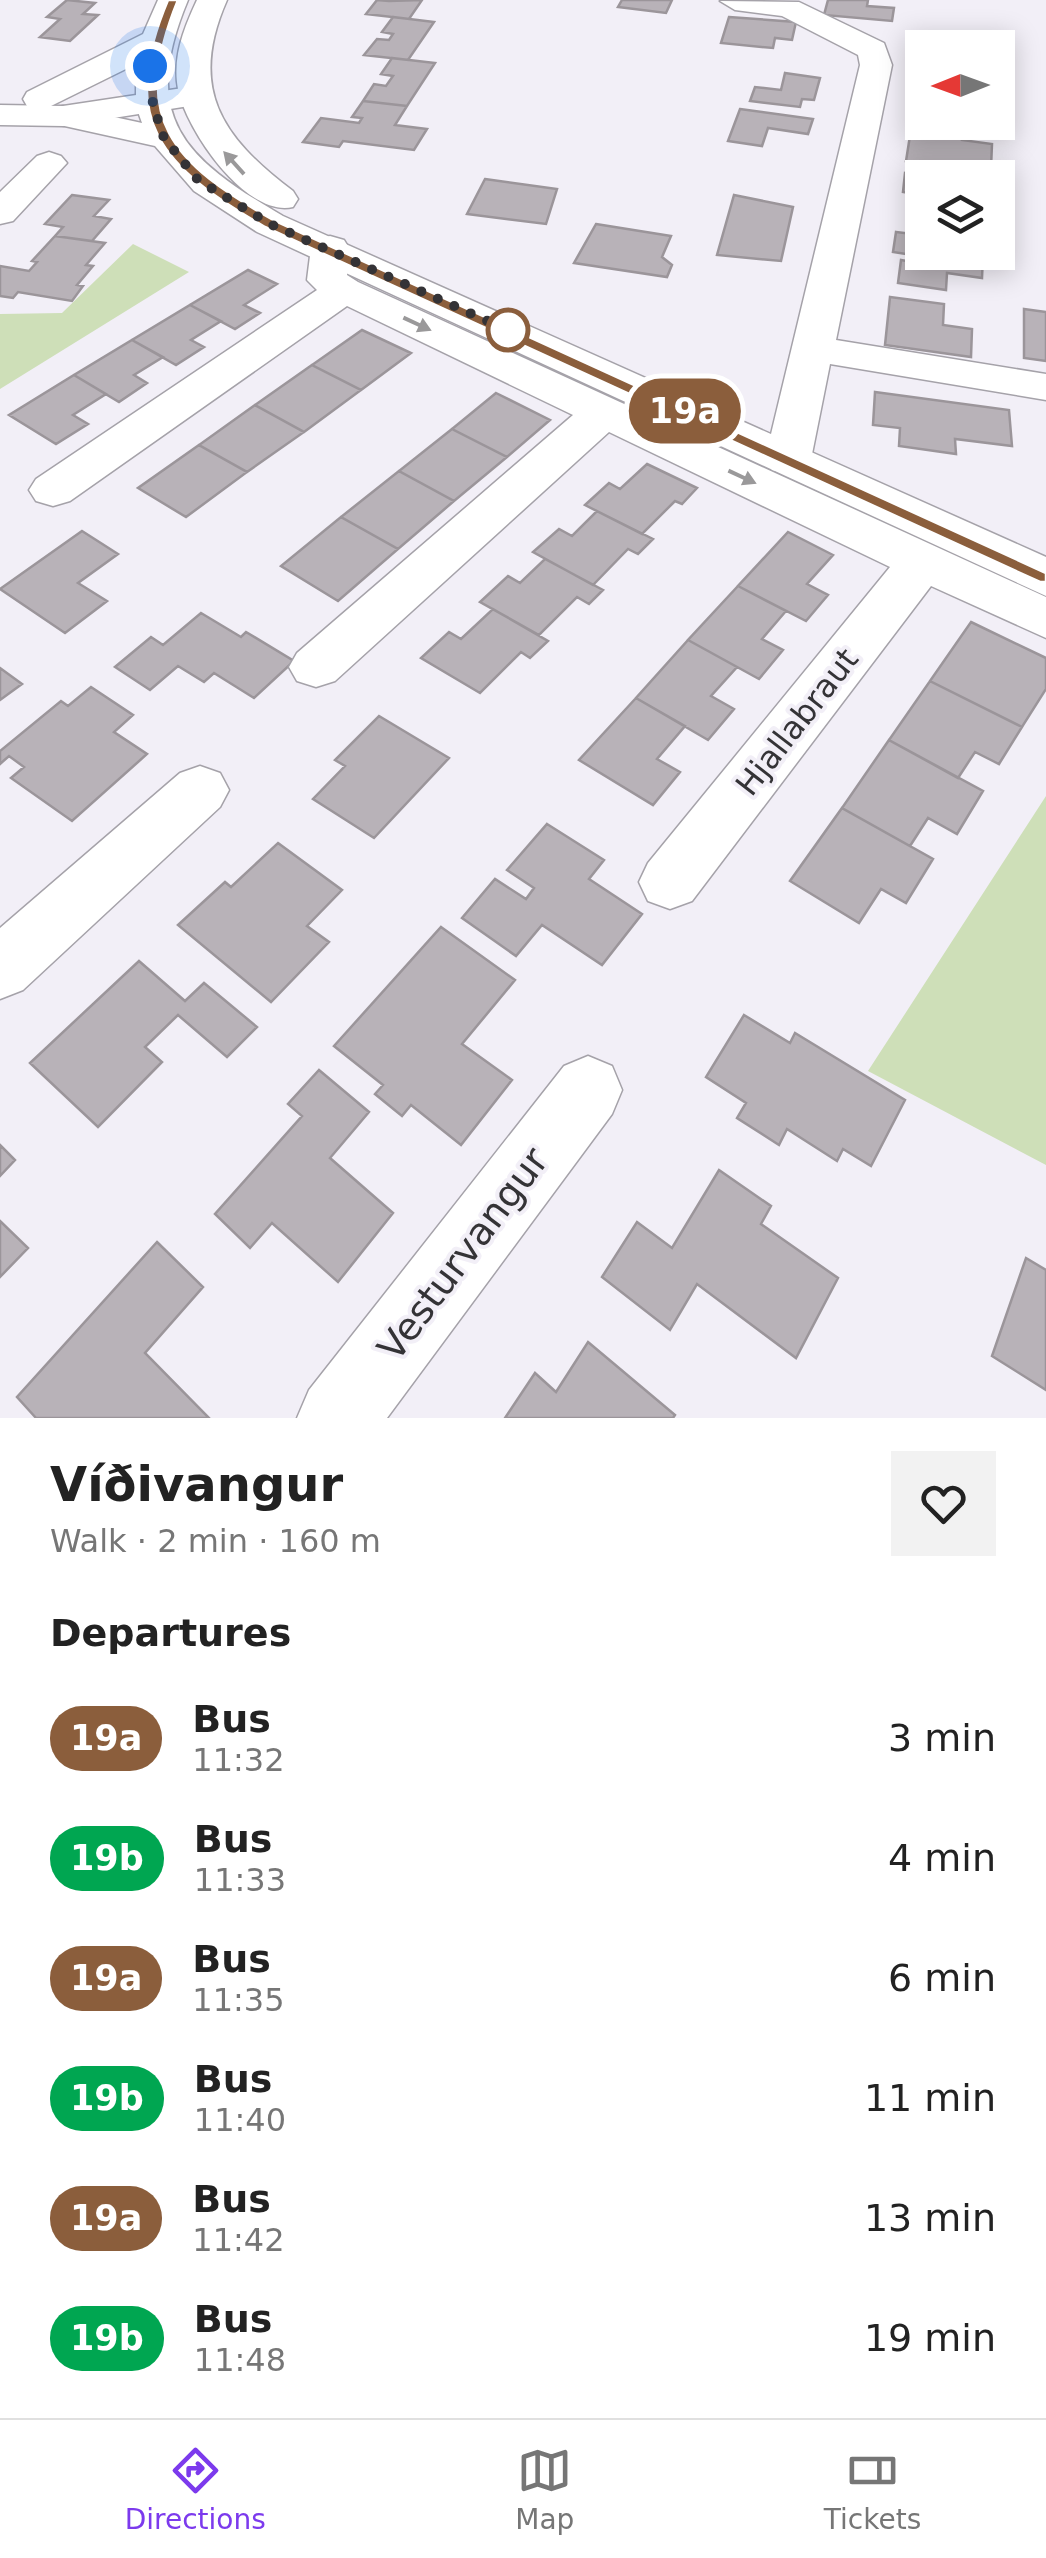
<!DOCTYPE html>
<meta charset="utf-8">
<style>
:root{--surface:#fff;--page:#f2f2f2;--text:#222;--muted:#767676;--line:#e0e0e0;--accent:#7c3aed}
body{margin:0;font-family:"DejaVu Sans",sans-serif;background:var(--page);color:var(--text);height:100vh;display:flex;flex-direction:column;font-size:38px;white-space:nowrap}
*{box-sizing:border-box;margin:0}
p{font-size:32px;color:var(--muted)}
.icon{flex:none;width:55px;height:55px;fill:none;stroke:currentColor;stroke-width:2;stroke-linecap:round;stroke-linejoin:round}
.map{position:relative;height:1418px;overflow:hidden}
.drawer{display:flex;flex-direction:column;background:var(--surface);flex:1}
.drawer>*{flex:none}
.badge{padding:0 20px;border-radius:32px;font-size:35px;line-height:65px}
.needle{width:65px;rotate:269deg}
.controls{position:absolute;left:905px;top:30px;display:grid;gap:20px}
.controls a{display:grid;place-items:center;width:110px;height:110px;border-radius:0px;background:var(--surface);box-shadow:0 5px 25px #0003;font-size:50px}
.you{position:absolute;width:50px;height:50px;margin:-25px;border:8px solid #fff;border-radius:50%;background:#1a73e8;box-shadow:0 0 0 15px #1a73e833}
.map>.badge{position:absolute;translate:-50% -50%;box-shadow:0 0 0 5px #fff}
h2{padding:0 50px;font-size:38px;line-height:90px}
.round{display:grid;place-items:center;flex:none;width:105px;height:105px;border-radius:0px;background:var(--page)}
.overview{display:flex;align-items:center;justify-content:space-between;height:170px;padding:0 50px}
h1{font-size:48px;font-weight:600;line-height:75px}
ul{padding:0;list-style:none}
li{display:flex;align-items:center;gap:30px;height:120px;padding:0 50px}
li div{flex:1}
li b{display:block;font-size:38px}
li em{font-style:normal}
li .badge{min-width:110px;font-weight:700;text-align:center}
.menu{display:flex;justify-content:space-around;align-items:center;height:140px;border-top:2px solid var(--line);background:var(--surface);font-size:28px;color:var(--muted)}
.menu a{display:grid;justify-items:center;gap:5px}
.menu .active{color:var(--accent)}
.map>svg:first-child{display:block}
.green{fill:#cedfb8}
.building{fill:#b8b2b8;stroke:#9b959a;stroke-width:2.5}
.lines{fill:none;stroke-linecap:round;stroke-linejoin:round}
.minor-casing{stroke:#a5a2a9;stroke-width:3}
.major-casing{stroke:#a5a2a9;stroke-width:3}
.minor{fill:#fff;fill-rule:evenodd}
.major{fill:#fff;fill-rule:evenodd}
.oneway{fill:#9a999a}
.line{fill:#8b5e3c;stroke:#fff;stroke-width:2.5}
.walk{stroke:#343336;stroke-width:10;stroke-dasharray:0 18}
.stop-dot{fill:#fff;stroke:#8b5e3c;stroke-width:5}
.labels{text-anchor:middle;stroke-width:8;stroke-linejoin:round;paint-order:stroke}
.street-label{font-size:32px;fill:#343336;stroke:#f2eff7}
.near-street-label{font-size:38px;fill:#343336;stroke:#f2eff7}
</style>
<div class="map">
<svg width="1046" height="1418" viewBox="0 0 1046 1418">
<rect width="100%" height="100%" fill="#f2eff7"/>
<path class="green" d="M 133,244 L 189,272 L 0,389 L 0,314 L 62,313 Z
M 1046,796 L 1046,1165 L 868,1071 Z"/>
<path class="building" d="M 67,0 L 95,3 L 83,14 L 98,15 L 70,41 L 40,37 L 60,19 L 47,17 Z
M 377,0 L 389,1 L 422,0 L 409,19 L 366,14 Z
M 622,0 L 672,0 L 666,13 L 618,7 Z
M 828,0 L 868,0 L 867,6 L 894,8 L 892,21 L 824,15 Z
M 393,17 L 434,22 L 408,60 L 364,55 L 377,39 L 389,40 L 393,34 L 382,32 Z
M 729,17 L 796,22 L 792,40 L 775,38 L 773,48 L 721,43 Z
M 392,58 L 435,63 L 407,106 L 363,101 L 374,84 L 386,86 L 393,76 L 381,74 Z
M 785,73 L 820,78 L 814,100 L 802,99 L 800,107 L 750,101 L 755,87 L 781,90 Z
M 363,101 L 407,106 L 395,125 L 427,129 L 414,150 L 343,141 L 339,147 L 303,142 L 321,118 L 359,123 L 362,118 L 352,117 Z
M 740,109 L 813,119 L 808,134 L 768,128 L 762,146 L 728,141 Z
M 912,123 L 963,129 L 962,140 L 992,144 L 991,168 L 906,161 Z
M 905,173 L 940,178 L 922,178 L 922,195 L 903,192 Z
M 485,179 L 557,189 L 546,224 L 467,214 Z
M 72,195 L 109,200 L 94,216 L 111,219 L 92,241 L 55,236 L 63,227 L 45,224 Z
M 734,195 L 793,207 L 781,261 L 717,255 Z
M 909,199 L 922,201 L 922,221 L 907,219 Z
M 596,224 L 671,236 L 662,257 L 672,265 L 667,277 L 574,263 Z
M 896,232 L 922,235 L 922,252 L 983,255 L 982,278 L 947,273 L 946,290 L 898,283 L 901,260 L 918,263 L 919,256 L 893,252 Z
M 55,236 L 105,243 L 86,265 L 93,266 L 77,285 L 83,286 L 72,301 L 18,292 L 13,298 L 0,296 L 0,266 L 29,271 L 37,262 L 32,261 Z
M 248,270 L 277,284 L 244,305 L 260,313 L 235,329 L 190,305 Z
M 890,297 L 944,304 L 943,325 L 972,329 L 971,357 L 885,345 Z
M 190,305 L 221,321 L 191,340 L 204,347 L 176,365 L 132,340 Z
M 1024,309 L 1046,312 L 1046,361 L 1024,358 Z
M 362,330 L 411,353 L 361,390 L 312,365 Z
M 132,340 L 163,357 L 134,375 L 147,383 L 119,402 L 74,375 Z
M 312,365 L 361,390 L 304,432 L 255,405 Z
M 74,375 L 106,394 L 73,415 L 88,424 L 56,444 L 9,415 Z
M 875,392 L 1009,410 L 1012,446 L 955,439 L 956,454 L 899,446 L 900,428 L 873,425 Z
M 496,393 L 550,420 L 507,457 L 452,429 Z
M 255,405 L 304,432 L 247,472 L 199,445 Z
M 452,429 L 507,457 L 454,501 L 399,471 Z
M 199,445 L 247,472 L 186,517 L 138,488 Z
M 647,464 L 697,488 L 682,504 L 675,501 L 642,534 L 585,505 L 609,483 L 620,489 Z
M 399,471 L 454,501 L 398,549 L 341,517 Z
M 597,511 L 653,539 L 638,554 L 628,549 L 593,585 L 533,552 L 559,529 L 572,536 Z
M 341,517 L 398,549 L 338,601 L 281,566 Z
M 82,531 L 118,554 L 78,583 L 107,601 L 65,633 L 0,589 Z
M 788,532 L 833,555 L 807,584 L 828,595 L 806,621 L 738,586 Z
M 545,559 L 603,590 L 589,604 L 577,597 L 539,635 L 480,602 L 508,576 L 520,583 Z
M 738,586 L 786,611 L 762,639 L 783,650 L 759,679 L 688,640 Z
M 493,609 L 548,641 L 530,658 L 521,652 L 480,693 L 421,658 L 449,632 L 461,639 Z
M 201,613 L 241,637 L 246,632 L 294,661 L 254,698 L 214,673 L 204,682 L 178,666 L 150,690 L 115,667 L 151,637 L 163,645 Z
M 971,622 L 1046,658 L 1046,689 L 1022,727 L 930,681 Z
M 688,640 L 737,667 L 711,696 L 734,709 L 708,740 L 636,698 Z
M 0,668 L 22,684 L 0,700 Z
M 930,681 L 1022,727 L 999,764 L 975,752 L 958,778 L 889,740 Z
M 91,687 L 133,715 L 114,732 L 147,754 L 72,821 L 11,778 L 24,767 L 9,756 L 0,764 L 0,751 L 61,701 L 68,706 Z
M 636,698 L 685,726 L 657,759 L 680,772 L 653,805 L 579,760 Z
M 379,716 L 449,758 L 374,838 L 313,799 L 345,766 L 335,760 Z
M 889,740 L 983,791 L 957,834 L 928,818 L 910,846 L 842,808 Z
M 842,808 L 933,859 L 906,903 L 881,889 L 859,923 L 790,881 Z
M 547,824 L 604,860 L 589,879 L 642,914 L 602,965 L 542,925 L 516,956 L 462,918 L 495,879 L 526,899 L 534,888 L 507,870 Z
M 278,843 L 342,890 L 307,926 L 329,942 L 271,1002 L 178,925 L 225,882 L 231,887 Z
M 441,927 L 515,980 L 462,1044 L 512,1080 L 461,1145 L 411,1105 L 402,1116 L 375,1094 L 383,1085 L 334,1046 Z
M 139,961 L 185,1001 L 204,983 L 257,1027 L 227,1057 L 178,1015 L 145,1047 L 162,1062 L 98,1127 L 30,1063 Z
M 744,1015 L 790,1043 L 795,1033 L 905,1100 L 871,1166 L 843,1149 L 837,1161 L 787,1129 L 779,1145 L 737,1118 L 746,1103 L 706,1077 Z
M 319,1070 L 369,1112 L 330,1158 L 393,1213 L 338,1282 L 272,1223 L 250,1248 L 215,1214 L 302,1116 L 288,1104 Z
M 0,1145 L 15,1160 L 0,1176 Z
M 719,1170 L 771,1206 L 761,1224 L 838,1278 L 796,1358 L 697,1284 L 670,1330 L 602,1277 L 637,1222 L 672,1248 Z
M 0,1221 L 28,1248 L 0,1277 Z
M 157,1242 L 203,1287 L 145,1353 L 209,1418 L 36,1418 L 17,1397 Z
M 1026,1258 L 1046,1270 L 1046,1390 L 992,1356 Z
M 588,1342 L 675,1415 L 673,1418 L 505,1418 L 535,1373 L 556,1392 Z"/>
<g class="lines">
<g class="minor-casing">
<path id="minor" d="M 720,1 L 799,2 L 884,43 L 892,65 L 836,340 L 1046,374 L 1046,400 L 830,364 L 811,459 L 804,470 L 788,474 L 772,470 L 765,459 L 860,65 L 858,55 L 782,16 L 735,10 Z
M 196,86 L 208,89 L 212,96 L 208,103 L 63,126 L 0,125 L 0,105 L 63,106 Z
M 49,152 L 61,156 L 67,163 L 13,221 L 0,224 L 0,192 L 37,156 Z
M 330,236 L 344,240 L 349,248 L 347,275 L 358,282 L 1046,597 L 1046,638 L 931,586 L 692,901 L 670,909 L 648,901 L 639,882 L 648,863 L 890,567 L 609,432 L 335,681 L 316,687 L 297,681 L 289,667 L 297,653 L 573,415 L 347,306 L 70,501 L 53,506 L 36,501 L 29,490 L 36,479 L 317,290 L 307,280 L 311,248 L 316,240 Z
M 200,766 L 220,773 L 229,790 L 220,807 L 23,990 L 0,999 L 0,928 L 180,773 Z
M 588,1056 L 612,1066 L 622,1090 L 612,1114 L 387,1418 L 297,1418 L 309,1390 L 564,1066 Z"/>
</g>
<g class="major-casing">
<path id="major" d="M 158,0 L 188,0 C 139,117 183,158 283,216 L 1046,557 L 1046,596 L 257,232 L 194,191 L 155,146 L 51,123 L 46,116 L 51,109 L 63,106 L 142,123 L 136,106 L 136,64 L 51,106 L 27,106 L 23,99 L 27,92 L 143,34 Z
M 197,0 L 227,0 C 188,88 221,137 293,191 L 298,199 L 293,207 C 246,218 186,130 178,89 C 172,57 184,28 197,0 Z"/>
</g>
<use href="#minor" class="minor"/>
<use href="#major" class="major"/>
</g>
<defs><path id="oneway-solid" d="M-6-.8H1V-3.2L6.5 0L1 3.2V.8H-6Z" transform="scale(2.5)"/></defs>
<g class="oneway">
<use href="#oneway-solid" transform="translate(234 163) rotate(-132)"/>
<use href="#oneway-solid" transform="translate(417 324) rotate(25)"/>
<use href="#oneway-solid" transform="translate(742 477) rotate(25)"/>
</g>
<path class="line" d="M 168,0 L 178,0 C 129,120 172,163 275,221 L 1046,573 L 1046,582 L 1040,582 L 265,227 C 161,167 117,121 168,0 Z"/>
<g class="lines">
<path class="walk" d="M 150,66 L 153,105 L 164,138 L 198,180 L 270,224 L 508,330"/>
</g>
<circle class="stop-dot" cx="508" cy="330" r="20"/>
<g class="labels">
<g class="street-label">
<text transform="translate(797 722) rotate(-52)" y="11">Hjallabraut</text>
</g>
<g class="near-street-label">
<text transform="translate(463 1254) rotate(-53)" y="13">Vesturvangur</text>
</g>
</g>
</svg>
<div class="controls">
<a><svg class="needle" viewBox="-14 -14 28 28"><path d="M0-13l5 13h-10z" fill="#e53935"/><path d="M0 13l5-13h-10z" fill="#767676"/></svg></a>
<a><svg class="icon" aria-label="layers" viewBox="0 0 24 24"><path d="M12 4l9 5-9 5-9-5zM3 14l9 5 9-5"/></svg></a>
</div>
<div class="you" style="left:150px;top:66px"></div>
<b class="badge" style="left:685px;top:411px;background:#8b5e3c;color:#fff">19a</b>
</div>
<section class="drawer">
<div class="overview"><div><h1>Víðivangur</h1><p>Walk · 2 min · 160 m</p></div><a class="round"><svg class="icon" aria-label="heart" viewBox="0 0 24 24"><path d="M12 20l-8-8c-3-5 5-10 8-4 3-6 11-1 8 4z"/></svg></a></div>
<h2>Departures</h2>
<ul>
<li><span class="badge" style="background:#8b5e3c;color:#fff">19a</span><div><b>Bus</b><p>11:32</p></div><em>3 min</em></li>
<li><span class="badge" style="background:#00a651;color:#fff">19b</span><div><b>Bus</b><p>11:33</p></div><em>4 min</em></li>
<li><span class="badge" style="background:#8b5e3c;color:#fff">19a</span><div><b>Bus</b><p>11:35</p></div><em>6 min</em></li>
<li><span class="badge" style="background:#00a651;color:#fff">19b</span><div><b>Bus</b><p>11:40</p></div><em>11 min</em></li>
<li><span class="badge" style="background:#8b5e3c;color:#fff">19a</span><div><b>Bus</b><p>11:42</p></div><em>13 min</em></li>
<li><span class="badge" style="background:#00a651;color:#fff">19b</span><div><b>Bus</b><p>11:48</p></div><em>19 min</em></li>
</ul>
</section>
<nav class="menu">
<a class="active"><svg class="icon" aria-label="directions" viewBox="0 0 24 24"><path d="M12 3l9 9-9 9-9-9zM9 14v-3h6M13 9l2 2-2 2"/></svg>Directions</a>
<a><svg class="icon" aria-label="map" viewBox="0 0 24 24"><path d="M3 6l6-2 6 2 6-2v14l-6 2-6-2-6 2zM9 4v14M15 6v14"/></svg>Map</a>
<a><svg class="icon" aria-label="tickets" viewBox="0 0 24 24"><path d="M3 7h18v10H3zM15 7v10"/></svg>Tickets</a>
</nav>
